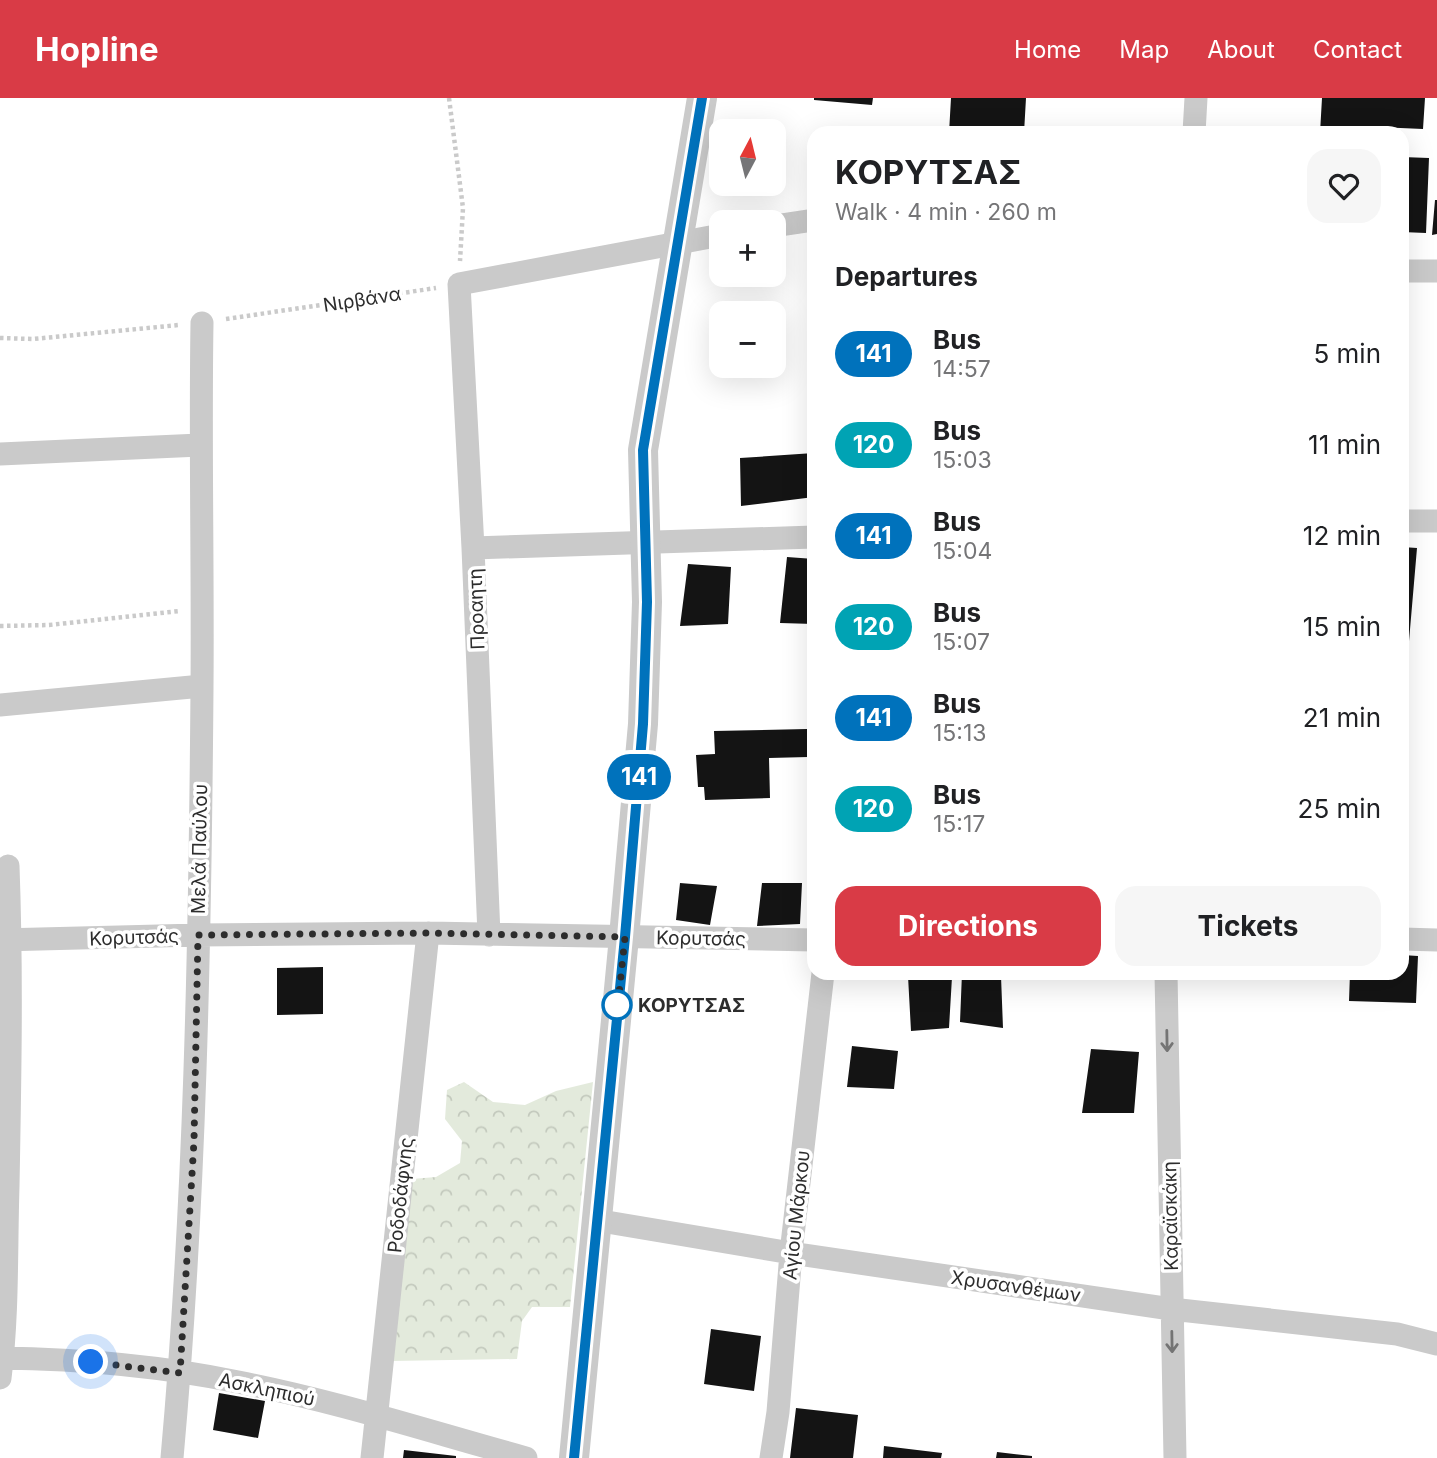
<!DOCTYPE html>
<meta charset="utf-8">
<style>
:root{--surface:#fff;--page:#f6f6f6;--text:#202124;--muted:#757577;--accent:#d93b46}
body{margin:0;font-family:Inter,sans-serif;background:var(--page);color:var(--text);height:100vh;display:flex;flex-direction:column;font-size:26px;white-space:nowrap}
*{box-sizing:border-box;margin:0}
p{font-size:23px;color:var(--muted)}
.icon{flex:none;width:38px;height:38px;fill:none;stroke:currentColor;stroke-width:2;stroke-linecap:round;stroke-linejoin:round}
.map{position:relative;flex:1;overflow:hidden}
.drawer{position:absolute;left:807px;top:28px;width:602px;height:854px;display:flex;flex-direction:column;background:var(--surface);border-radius:21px;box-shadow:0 7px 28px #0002}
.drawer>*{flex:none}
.badge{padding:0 14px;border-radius:23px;font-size:24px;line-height:46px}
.needle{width:46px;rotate:7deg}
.fabs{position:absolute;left:709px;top:21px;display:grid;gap:14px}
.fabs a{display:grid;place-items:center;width:77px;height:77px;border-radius:14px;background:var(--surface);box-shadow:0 7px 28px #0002;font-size:35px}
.you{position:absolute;width:35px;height:35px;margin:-18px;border:5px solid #fff;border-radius:50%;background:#1a73e8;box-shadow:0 0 0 10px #1a73e833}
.map>.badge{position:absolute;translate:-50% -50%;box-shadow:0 0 0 4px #fff}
h2{padding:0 28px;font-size:26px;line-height:63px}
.round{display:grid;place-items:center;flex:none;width:74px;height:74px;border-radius:21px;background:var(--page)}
.head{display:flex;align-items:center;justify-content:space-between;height:119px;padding:0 28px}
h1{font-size:33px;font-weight:700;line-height:52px}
.cta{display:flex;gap:14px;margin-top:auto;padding:14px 28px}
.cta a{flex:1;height:80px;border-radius:21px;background:var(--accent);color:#fff;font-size:28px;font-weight:700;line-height:80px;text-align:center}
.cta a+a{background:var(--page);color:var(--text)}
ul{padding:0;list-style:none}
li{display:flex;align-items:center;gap:21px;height:91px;padding:0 28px}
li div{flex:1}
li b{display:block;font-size:26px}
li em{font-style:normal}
li .badge{min-width:77px;font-weight:700;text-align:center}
header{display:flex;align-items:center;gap:42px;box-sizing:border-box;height:98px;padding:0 35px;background:var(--accent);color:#fff}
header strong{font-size:33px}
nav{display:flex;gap:38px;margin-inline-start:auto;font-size:24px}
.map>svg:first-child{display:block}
.forest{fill:url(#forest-crowns)}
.building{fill:#141414}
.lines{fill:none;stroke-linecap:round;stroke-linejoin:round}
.path{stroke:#cacaca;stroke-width:4.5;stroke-dasharray:3.5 3.5;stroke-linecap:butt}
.minor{stroke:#cacaca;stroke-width:23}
.tertiary{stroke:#cacaca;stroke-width:30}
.oneway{stroke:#747474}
.line-casing{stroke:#fff;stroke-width:16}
.line{stroke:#0072bc;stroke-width:10}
.walk{stroke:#2d2d2d;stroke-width:7;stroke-dasharray:0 12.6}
.stop-dot{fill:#fff;stroke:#0072bc;stroke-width:3.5}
.labels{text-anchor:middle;stroke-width:7;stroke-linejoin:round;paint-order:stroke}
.street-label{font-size:19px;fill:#2d2d2d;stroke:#fff}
.stop-label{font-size:19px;font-weight:bold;fill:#2d2d2d;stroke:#fff;text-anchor:start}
</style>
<header>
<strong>Hopline</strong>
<nav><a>Home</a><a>Map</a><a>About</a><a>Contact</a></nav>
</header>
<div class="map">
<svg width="1437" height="1360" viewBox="0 0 1437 1360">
<defs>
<pattern id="forest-crowns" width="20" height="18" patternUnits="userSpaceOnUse" patternTransform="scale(1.75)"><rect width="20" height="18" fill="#e3eadc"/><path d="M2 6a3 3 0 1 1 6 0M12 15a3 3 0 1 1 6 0" fill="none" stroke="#c3c9bd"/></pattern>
</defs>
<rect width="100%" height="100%" fill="#fff"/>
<path class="forest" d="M 464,984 L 493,1004 L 525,1007 L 556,993 L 593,984 L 570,1209 L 532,1209 L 522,1223 L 517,1261 L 391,1263 L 412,1081 L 436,1079 L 460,1065 L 462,1043 L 445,1021 L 447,992 Z"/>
<path class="building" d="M 814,0 L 873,0 L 872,7 L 814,2 Z
M 951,0 L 1026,0 L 1024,35 L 949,35 Z
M 1322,0 L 1425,0 L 1423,31 L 1355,28 L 1355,35 L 1320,35 Z
M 1402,59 L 1429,60 L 1426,135 L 1402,134 Z
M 1435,102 L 1437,102 L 1437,136 L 1432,137 Z
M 814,355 L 814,399 L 741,408 L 740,360 Z
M 1402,449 L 1417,450 L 1409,543 L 1402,543 Z
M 787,459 L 814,461 L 814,526 L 780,525 Z
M 688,466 L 731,469 L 728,526 L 680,528 Z
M 807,631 L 808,659 L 769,660 L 770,700 L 705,702 L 704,689 L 698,689 L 696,657 L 715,656 L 714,633 Z
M 680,785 L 717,788 L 710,827 L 676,822 Z
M 762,785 L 802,785 L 800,826 L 757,828 Z
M 1402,857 L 1418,858 L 1416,905 L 1349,903 L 1350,875 L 1402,875 Z
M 323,869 L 323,916 L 277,917 L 277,870 Z
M 962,875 L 1001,878 L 1003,930 L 960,924 Z
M 908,878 L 952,879 L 949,930 L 911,933 Z
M 852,948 L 898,953 L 894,991 L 847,989 Z
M 1091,951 L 1139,954 L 1134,1015 L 1082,1015 Z
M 711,1231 L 761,1238 L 754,1293 L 704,1286 Z
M 219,1295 L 265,1303 L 258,1340 L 213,1332 Z
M 796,1310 L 858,1317 L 853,1360 L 790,1360 Z
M 884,1348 L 942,1355 L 941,1360 L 883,1360 Z
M 404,1352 L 456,1358 L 456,1360 L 403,1360 Z
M 997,1354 L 1032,1358 L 1032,1360 L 996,1360 Z"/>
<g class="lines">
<path class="path" d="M 449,0 L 463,110 L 460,163
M 226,221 L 436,190
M 0,240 L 33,241 L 179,227
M 0,528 L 49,527 L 180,513"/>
<path class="minor" d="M 1194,35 L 1196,0
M 774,128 L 814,122
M 1402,173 L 1437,173
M 0,356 L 200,347
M 1402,423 L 1437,423
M 473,450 L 814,439
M 0,607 L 202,588
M 489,837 L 473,450 L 459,186 L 721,137
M 1402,841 L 1437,842
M 0,842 L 198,837 L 428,835 L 814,842
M 1166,875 L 1175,1360
M 595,1122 L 791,1155 L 1171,1211 L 1397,1236 L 1437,1246
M 0,1260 C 79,1261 161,1268 238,1284 C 336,1303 431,1334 526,1360
M 0,1280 C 8,1217 6,1152 8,1088 C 10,981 12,875 8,768
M 172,1360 C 195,1104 200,847 202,590 C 203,468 200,347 202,225
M 372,1360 L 428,835
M 771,1360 L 778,1314 L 791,1155 L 823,875"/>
<path class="tertiary" d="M 574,1360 L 624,839 L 643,626 L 647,504 L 643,352 L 702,0"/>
</g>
<defs><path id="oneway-shaft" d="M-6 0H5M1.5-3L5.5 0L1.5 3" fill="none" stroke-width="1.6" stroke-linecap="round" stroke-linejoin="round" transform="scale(1.75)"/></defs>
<g class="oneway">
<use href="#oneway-shaft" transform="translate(1167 943) rotate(89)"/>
<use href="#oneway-shaft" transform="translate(1172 1244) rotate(89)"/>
</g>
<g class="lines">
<g class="line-casing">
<path id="line" d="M 574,1360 L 625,839 L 643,626 L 647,504 L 643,352 L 702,0"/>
</g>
<use href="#line" class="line"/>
<path class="walk" d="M 91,1264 L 180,1275 L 194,1043 L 198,837 L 428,835 L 625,839 L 617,916 L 617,907"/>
</g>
<circle class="stop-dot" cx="617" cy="907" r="14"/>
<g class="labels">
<g class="street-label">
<text transform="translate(362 201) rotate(-9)" y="7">Νιρβάνα</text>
<text transform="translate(476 511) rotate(-92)" y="7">Προαητη</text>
<text transform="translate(199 751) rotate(-89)" y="7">Μελά Παύλου</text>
<text transform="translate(134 839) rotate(-2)" y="7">Κορυτσάς</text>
<text transform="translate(701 840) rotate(1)" y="7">Κορυτσάς</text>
<text transform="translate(400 1097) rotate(-84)" y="7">Ροδοδάφνης</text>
<text transform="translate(796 1117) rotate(-84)" y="7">Αγίου Μάρκου</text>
<text transform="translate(1170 1118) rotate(-91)" y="7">Καραϊσκάκη</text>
<text transform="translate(1016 1188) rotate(8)" y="7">Χρυσανθέμων</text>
<text transform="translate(267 1291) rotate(12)" y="7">Ασκληπιού</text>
</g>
<g class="stop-label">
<text x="638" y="914">ΚΟΡΥΤΣΑΣ</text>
</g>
</g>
</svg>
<div class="fabs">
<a><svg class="needle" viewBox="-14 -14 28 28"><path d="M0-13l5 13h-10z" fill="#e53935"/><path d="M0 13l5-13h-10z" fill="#757577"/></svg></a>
<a>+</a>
<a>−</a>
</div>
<div class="you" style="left:91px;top:1264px"></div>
<b class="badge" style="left:639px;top:679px;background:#0072bc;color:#fff">141</b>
<section class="drawer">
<div class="head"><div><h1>ΚΟΡΥΤΣΑΣ</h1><p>Walk · 4 min · 260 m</p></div><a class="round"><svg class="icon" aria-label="heart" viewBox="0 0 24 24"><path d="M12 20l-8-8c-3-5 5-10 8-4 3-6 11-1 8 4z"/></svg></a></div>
<h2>Departures</h2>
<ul>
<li><span class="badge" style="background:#0072bc;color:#fff">141</span><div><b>Bus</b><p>14:57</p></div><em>5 min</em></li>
<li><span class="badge" style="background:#00a3b4;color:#fff">120</span><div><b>Bus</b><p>15:03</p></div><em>11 min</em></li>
<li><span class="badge" style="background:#0072bc;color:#fff">141</span><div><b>Bus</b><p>15:04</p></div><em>12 min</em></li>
<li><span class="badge" style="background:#00a3b4;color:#fff">120</span><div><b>Bus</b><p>15:07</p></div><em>15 min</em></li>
<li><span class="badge" style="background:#0072bc;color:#fff">141</span><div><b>Bus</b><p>15:13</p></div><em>21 min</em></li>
<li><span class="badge" style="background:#00a3b4;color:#fff">120</span><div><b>Bus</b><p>15:17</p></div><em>25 min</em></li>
</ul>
<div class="cta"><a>Directions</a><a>Tickets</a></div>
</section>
</div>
